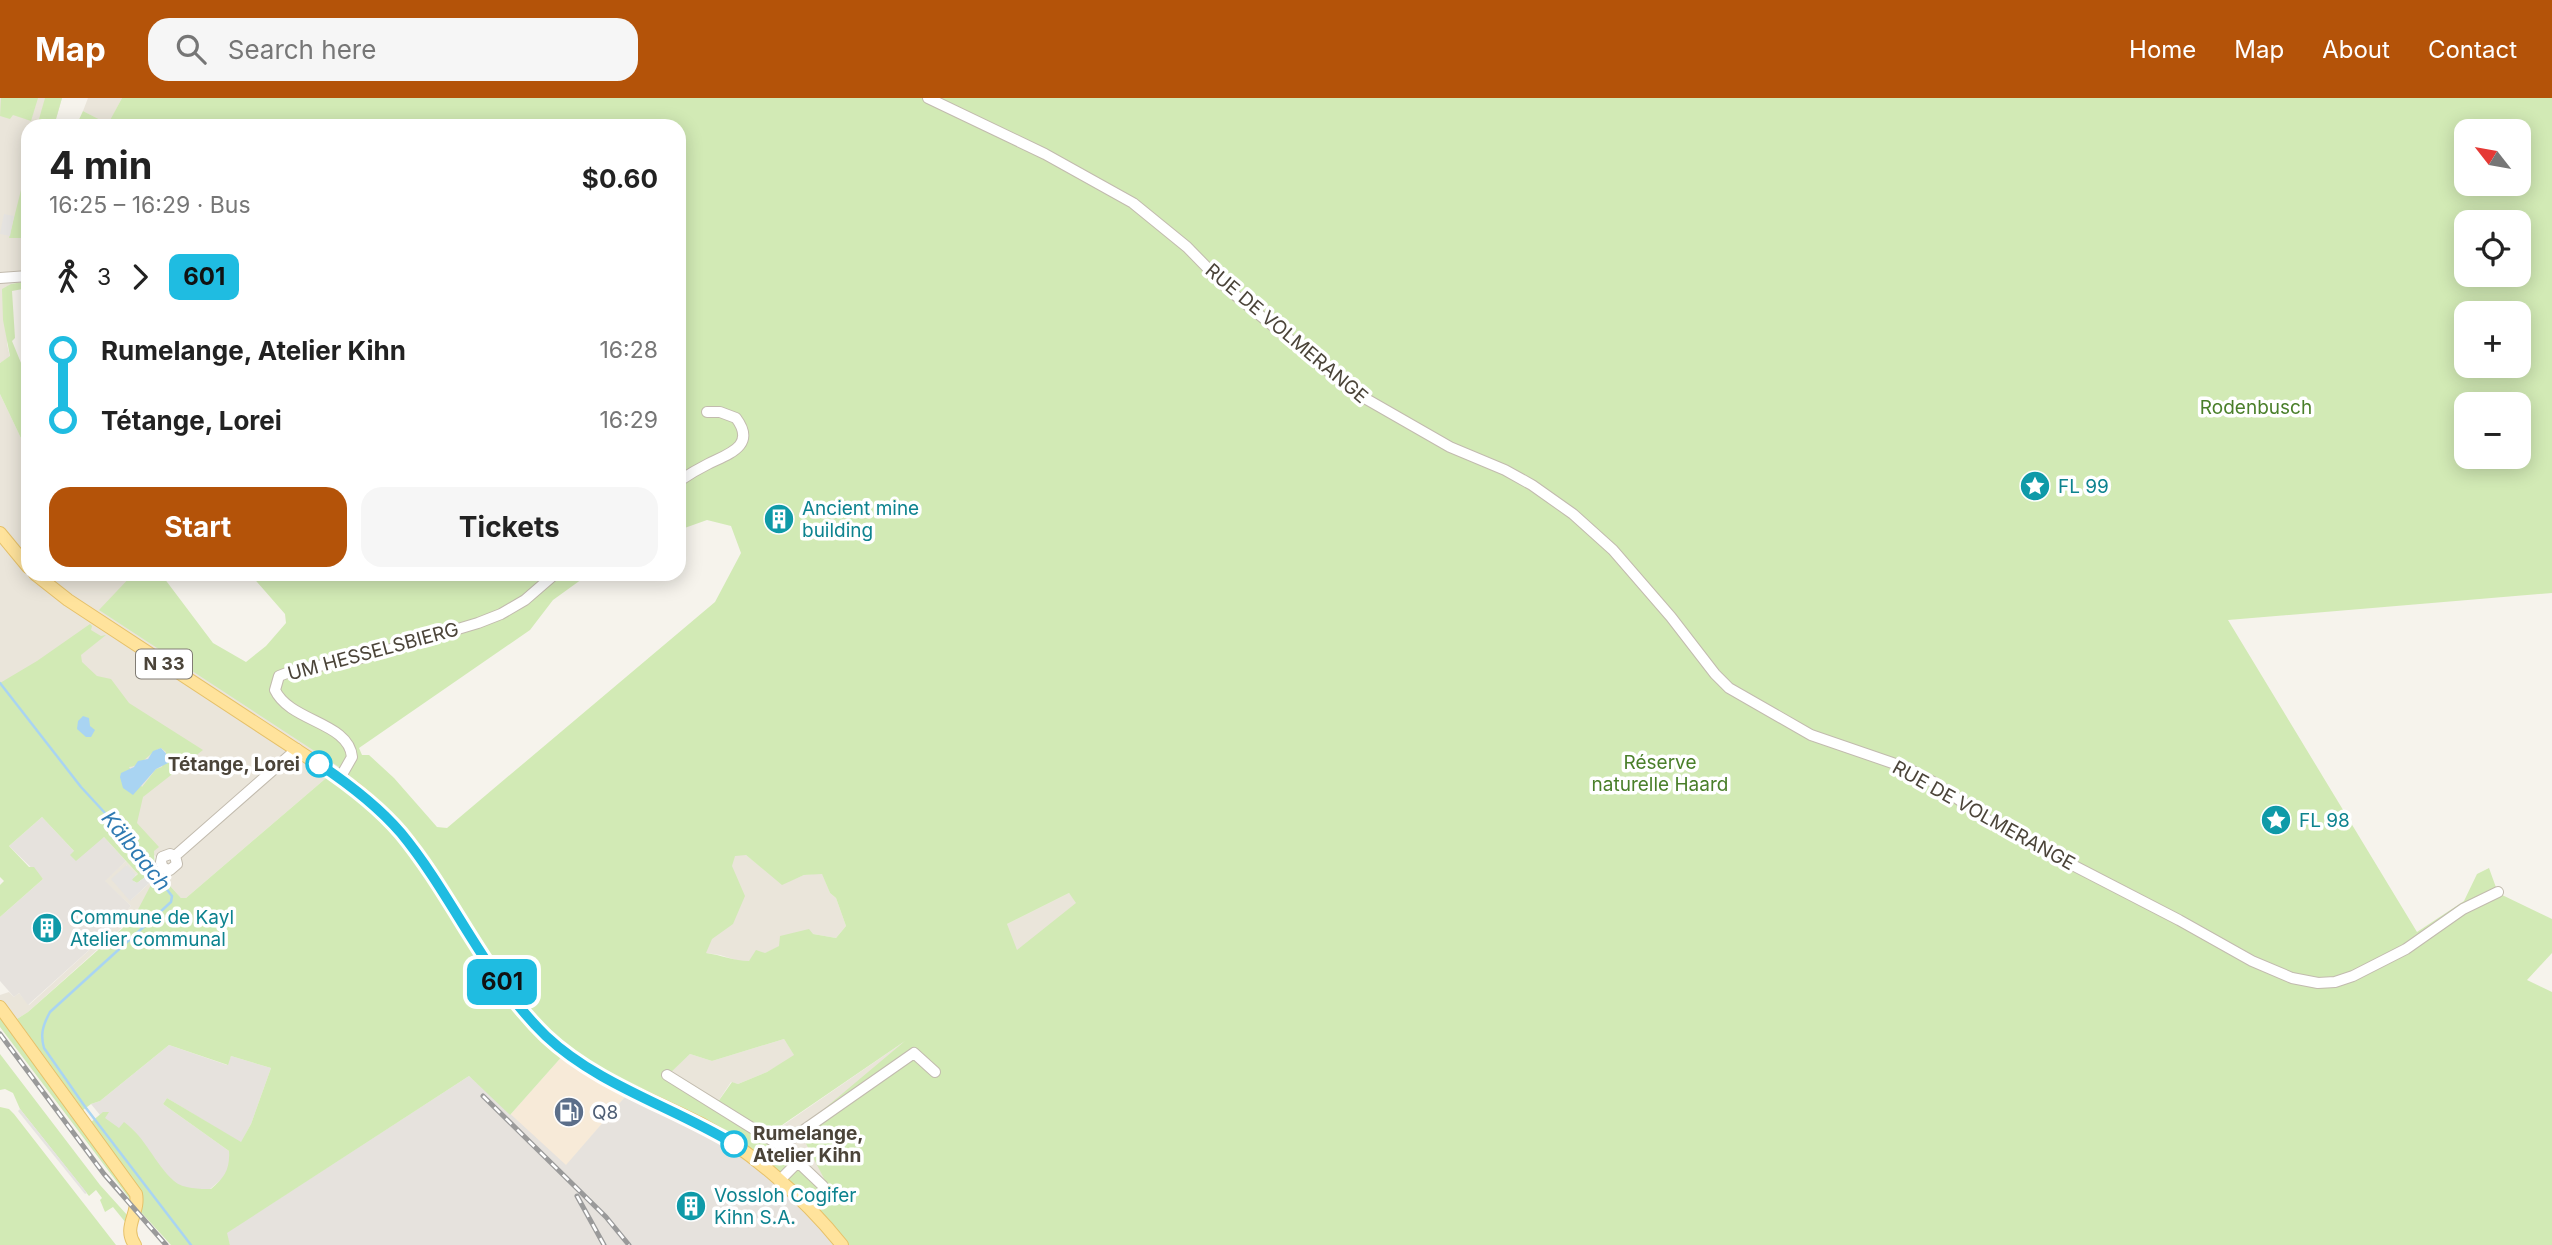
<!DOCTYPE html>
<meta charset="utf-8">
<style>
:root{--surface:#fff;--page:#f6f6f6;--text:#222;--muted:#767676;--accent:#b45309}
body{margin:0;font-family:Inter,sans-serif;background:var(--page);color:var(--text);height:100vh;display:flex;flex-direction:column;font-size:26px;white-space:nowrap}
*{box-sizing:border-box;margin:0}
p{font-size:23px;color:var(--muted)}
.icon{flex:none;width:38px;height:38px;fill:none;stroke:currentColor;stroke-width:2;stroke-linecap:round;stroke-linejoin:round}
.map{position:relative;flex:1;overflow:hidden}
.side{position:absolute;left:21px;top:21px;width:665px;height:462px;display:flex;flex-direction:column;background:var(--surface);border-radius:21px;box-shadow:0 4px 18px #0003}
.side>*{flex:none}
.badge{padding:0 14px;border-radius:10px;font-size:24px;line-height:46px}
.needle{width:46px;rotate:301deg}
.fabs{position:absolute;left:2454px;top:21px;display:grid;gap:14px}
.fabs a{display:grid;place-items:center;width:77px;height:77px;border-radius:14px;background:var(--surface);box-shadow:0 4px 18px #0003;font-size:35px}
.map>.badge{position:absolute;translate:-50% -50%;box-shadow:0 0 0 4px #fff}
.legs{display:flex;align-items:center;gap:10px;height:77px;padding:0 28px;font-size:23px}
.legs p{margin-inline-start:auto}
.summary{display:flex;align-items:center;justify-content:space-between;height:119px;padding:0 28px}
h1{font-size:38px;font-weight:700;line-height:52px}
.primary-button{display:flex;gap:14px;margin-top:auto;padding:14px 28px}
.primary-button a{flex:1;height:80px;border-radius:21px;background:var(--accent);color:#fff;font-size:28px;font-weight:700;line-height:80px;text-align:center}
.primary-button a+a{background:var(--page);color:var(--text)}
ul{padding:0 28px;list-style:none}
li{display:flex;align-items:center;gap:24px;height:70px;font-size:26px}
li i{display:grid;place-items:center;width:10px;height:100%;margin:0 9px;background:currentColor}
li i::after{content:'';width:18px;height:18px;margin:-9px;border:5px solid;border-radius:50%;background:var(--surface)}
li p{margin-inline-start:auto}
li:first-child i{background:linear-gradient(#0000 50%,currentColor 0)}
li:last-child i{background:linear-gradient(currentColor 50%,#0000 0)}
header{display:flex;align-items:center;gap:42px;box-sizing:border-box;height:98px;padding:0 35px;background:var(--accent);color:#fff}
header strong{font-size:33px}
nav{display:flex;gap:38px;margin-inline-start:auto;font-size:24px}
.search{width:490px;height:63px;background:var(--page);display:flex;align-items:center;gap:18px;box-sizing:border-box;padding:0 24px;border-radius:21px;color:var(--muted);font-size:26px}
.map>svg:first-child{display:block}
.residential{fill:#eae5da}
.commercial{fill:#f7ead8}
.industrial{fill:#e6e2dd}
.green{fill:#d2eab5;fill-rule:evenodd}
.parking{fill:#e5e3e0}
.water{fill:#a9d4f2}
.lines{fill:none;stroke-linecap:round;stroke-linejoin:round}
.stream{stroke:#a9d4f2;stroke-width:2.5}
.minor-casing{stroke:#c2bbae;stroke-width:12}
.major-casing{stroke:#e6c16a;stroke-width:14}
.minor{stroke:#fff;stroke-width:10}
.major{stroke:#ffe39c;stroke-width:12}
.rail-casing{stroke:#9a9a9a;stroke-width:5}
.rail{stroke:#fff;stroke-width:2.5;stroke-dasharray:8;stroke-linecap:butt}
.line-1-casing{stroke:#fff;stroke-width:16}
.line-1{stroke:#1fbce1;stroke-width:10}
.stop-1-dot{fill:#fff;stroke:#1fbce1;stroke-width:3.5}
.labels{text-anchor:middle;stroke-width:7;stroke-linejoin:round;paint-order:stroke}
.shield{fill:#fff;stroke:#817c74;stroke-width:2}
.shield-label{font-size:18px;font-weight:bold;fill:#4b4439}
.street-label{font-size:19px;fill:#4b4439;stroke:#fff}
.park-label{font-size:19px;fill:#4a7f2a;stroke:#fff}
.culture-label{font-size:19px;fill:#0d838f;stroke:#fff;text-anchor:start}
.stop-label{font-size:19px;font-weight:bold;fill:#4b4439;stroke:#fff;text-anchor:end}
.service-label{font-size:19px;fill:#4e5e75;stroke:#fff;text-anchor:start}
.water-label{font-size:21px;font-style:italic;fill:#2e7ab2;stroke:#fff}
</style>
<header>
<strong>Map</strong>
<div class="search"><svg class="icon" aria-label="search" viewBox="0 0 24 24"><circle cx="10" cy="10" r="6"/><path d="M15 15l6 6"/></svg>Search here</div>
<nav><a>Home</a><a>Map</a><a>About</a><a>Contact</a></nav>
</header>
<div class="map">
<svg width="2552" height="1147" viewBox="0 0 2552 1147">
<rect width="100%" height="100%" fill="#f6f3ec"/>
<path class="residential" d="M 0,0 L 62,0 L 54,28 L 28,28 L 28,183 L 11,186 L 7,246 L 10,259 L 0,265 Z
M 88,0 L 122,0 L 108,27 L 83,13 Z
M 0,296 L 28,355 L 28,476 L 133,476 L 304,645 L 339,669 L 186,800 L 181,800 L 155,772 L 156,759 L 2,585 L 0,585 Z
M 740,752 L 782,786 L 804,777 L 822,775 L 830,795 L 836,800 L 846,828 L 836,840 L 813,836 L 780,848 L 749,863 L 739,863 L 720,857 L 706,855 L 703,849 L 712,840 L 730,761 Z
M 126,763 L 138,776 L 136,777 L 126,767 L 131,802 L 154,781 L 138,815 L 28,914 L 17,921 L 87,1018 L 81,1028 L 78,1027 L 0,917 L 0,897 L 9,894 L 14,899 L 19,895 L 29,907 L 108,835 L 131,808 L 104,783 Z
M 1069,795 L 1094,826 L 871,1134 L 766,1039 L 976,894 L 1007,826 Z
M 784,941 L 795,958 L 767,974 L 738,986 L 731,984 L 715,1008 L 667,977 L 690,956 L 712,963 Z"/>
<path class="commercial" d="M 565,955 L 631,992 L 566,1068 L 510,1017 Z"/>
<path class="industrial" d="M 42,719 L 74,753 L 104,739 L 126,763 L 105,783 L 131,808 L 108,835 L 28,907 L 19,895 L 14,899 L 0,883 L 0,819 L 43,781 L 9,748 Z
M 169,947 L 227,967 L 231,958 L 271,970 L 251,1026 L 241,1045 L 167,1000 L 163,1006 L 229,1053 L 230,1067 L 224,1079 L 194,1105 L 100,1017 L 91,1006 L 100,1003 Z
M 469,978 L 566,1067 L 631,992 L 734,1046 L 842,1147 L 230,1147 L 226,1135 Z"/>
<path class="green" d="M 1,0 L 38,0 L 31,23 L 13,17 L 10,21 L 0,18 Z
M 45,0 L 62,0 L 54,28 L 37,28 Z
M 122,0 L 2552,0 L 2552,495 L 2228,522 L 2417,834 L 2464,803 L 2477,776 L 2489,770 L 2498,795 L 2552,821 L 2552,855 L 2527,882 L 2552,894 L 2552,1147 L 842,1147 L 734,1046 L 565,955 L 510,1017 L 469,978 L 227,1135 L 230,1147 L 171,1147 L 139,1112 L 91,1024 L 103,1014 L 109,1014 L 105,1020 L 119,1030 L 124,1024 C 147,1041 154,1065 174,1083 C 183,1091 200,1091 211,1091 C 225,1079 230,1071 229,1053 L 163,1006 L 167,1000 L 241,1044 L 251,1026 L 271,970 L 231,958 L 228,967 L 169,947 L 100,1003 L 91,1006 L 83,1012 L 17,921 L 28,914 L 133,821 L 154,781 L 159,776 L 181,800 L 186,800 L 339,669 L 99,512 L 133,476 L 161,476 L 213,545 L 246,564 L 266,548 L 286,525 L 285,516 L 250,476 L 589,476 L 553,502 L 530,532 L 359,650 L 362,657 L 369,657 L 394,680 L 437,729 L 447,730 L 715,504 L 741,455 L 731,428 L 707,422 L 679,432 L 679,28 L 76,28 L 83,13 L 108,26 ZM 2466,33 L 2518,33 L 2518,86 L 2466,86 ZM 2466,124 L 2518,124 L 2518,177 L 2466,177 ZM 2466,215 L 2518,215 L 2518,268 L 2466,268 ZM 2466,306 L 2518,306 L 2518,359 L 2466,359 ZM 746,757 L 782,787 L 804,777 L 822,776 L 830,795 L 836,800 L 846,828 L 836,840 L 813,836 L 809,831 L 780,838 L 779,848 L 765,855 L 756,852 L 749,863 C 734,863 721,857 706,855 L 712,841 L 733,826 L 745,798 L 732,768 L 735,758 ZM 1069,795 L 1076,805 L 1017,852 L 1007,826 ZM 784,941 L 794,957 L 767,974 L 738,986 L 732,984 L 715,1008 L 668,977 L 690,956 L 712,963 ZM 905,943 L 799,1032 L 834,1100 L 766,1038 Z
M 28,64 L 28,122 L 23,140 L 9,140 Z
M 28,183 L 28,190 L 12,193 L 15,240 L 12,243 L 28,282 L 28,355 L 0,296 L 0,265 L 10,258 L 3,222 L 2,191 L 11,186 Z
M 90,526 L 92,528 L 91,532 L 101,538 L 106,537 L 81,557 L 82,564 L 97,578 L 111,581 L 129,605 L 203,652 L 143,699 L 137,725 L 159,749 L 154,753 L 155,772 L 137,785 L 131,782 L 138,776 L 104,739 L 76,763 L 70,757 L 74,753 L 42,719 L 9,748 L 29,769 L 34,769 L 43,781 L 0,819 L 0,787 L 4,783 L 0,779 L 0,585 L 37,563 ZM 161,650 L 166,654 L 162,669 L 156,671 L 142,689 L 129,669 C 143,668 149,654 161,650 Z
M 0,917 L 131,1097 L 132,1104 L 0,929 Z
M 0,956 L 100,1087 L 128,1118 L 126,1125 L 113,1109 L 105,1114 L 100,1102 L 102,1100 L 96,1092 L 89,1098 L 20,1011 L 13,995 L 5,991 L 0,992 Z
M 0,1009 L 9,1011 L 14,1016 L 116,1147 L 0,1147 Z"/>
<path class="parking" d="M 4,116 L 14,118 L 10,138 L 0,136 Z
M 127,767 L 136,777 L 132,782 L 137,785 L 155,772 L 159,776 L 130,803 L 111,781 Z
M 20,1011 L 87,1095 L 85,1096 L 18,1013 Z"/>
<path class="water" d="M 83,618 L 89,620 L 90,628 L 95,632 L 91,639 L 86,639 L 77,631 L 78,623 Z
M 161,650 L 169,659 L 168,665 L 156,671 L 133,697 L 123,690 L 120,679 L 121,675 L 134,669 L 138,663 L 148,661 L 153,653 Z"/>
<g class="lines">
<path class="stream" d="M 0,585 L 81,689 L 117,728 L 172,798 L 171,804 L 50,914 C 43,927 40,936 44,950 L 86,1010 L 191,1147"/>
<g class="minor-casing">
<path id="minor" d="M 928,0 L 1045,56 L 1133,105 L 1187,149 L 1229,192 L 1354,294 L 1450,349 L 1505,372 L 1532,387 L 1573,416 L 1613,452 L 1671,519 L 1715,576 L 1729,590 L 1811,637 L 1907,670 L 1935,685 L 1995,727 L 2179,822 L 2252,863 L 2292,880 L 2318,885 L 2335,884 L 2353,878 L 2406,851 L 2463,811 L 2498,794
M 0,180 L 28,178
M 679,383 C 688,377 698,371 708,366 C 728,356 757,348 736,320 L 720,314 L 707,314
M 340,680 L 352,659 C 349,624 290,624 275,592 L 279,578 L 292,573 L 361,560 L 478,525 L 501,516 L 525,502 L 555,476
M 175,758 L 177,766 L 170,772 L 163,770 L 161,764 L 162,759 L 170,756 L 175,758 L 297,651
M 667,977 L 781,1048 L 823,1088
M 781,1048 L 914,955 L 935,974
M 779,1083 L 798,1064"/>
</g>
<g class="major-casing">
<path id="major" d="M 0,435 L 28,469
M 35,476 L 68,502 L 353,689 C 375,707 396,726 413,749 C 457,811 491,883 544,936 C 587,979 649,999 701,1026 C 752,1053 806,1102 842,1147
M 0,909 L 136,1096 C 140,1115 122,1129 135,1147"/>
</g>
<use href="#minor" class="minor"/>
<use href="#major" class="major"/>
<g class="rail-casing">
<path id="rail" d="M 0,936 L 104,1076 L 166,1147
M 483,998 L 606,1119 L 629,1147
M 577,1098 L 604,1147"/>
</g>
<use href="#rail" class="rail"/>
</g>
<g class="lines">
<g class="line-1-casing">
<path id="line-1" d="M 319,666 C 349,686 377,707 401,735 C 453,798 486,880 546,938 C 598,987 673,1009 734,1046"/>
</g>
<use href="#line-1" class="line-1"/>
</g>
<defs>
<g id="sight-disc" transform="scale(1.575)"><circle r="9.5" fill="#0f9aa8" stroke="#fff"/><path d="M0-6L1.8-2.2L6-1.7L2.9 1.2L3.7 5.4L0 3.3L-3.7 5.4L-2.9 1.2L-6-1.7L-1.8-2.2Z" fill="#fff"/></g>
<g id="building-disc" transform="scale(1.575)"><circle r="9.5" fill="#0f9aa8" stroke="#fff"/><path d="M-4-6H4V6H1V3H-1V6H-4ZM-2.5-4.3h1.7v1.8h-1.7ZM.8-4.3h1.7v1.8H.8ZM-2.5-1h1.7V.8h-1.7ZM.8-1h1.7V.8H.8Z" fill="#fff"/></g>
<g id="fuel-disc" transform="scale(1.575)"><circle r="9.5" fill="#5c6f8a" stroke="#fff"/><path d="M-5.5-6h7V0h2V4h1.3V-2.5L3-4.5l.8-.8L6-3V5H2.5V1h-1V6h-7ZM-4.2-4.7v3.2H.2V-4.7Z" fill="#fff"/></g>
</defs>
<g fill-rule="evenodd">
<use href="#sight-disc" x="2035" y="388"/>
<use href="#building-disc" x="779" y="421"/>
<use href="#sight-disc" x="2276" y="722"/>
<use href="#building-disc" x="47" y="830"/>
<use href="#fuel-disc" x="569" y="1014"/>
<use href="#building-disc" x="691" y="1108"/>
</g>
<g class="stop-1-dot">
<circle cx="319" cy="666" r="12"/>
<circle cx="734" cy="1046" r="12"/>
</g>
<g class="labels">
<rect class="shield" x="136" y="551.5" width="56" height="29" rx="5"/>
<g class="shield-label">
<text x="164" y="572">N 33</text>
</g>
<g class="street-label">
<text transform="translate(1287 235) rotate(40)" y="7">RUE DE VOLMERANGE</text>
<text transform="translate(373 553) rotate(-15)" y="7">UM HESSELSBIERG</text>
<text transform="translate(1984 717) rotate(29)" y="7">RUE DE VOLMERANGE</text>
</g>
<g class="park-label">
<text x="2256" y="316">Rodenbusch</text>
<text x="1660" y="671">Réserve<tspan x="1660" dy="22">naturelle Haard</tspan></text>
</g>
<g class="culture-label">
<text x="2058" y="395">FL 99</text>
<text x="802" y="417">Ancient mine<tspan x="802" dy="22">building</tspan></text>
<text x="2299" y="729">FL 98</text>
<text x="70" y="826">Commune de Kayl<tspan x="70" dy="22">Atelier communal</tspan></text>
<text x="714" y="1104">Vossloh Cogifer<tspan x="714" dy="22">Kihn S.A.</tspan></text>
</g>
<g class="stop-label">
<text x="300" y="673">Tétange, Lorei</text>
<text x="753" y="1042" text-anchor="start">Rumelange,<tspan x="753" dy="22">Atelier Kihn</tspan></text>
</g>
<g class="service-label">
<text x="592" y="1021">Q8</text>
</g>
<g class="water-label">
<text transform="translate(136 753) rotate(51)" y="7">Kälbaach</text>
</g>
</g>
</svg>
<div class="fabs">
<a><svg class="needle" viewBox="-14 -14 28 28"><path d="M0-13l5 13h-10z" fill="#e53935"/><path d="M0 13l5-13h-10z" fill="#767676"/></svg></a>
<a><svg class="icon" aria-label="locate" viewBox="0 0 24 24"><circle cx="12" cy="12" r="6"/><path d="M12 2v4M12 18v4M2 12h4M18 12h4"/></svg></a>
<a>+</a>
<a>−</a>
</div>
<b class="badge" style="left:502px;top:884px;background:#1fbce1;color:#111">601</b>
<section class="side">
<div class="summary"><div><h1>4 min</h1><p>16:25 – 16:29 · Bus</p></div><b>$0.60</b></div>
<div class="legs"><svg class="icon" aria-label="walk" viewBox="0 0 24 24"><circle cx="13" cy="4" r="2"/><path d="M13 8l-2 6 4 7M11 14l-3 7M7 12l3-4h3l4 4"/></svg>3<svg class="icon" aria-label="forward" viewBox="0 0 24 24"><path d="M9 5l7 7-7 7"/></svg><b class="badge" style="background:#1fbce1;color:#111">601</b></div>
<ul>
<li><i style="color:#1fbce1"></i><b>Rumelange, Atelier Kihn</b><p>16:28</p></li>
<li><i style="color:#1fbce1"></i><b>Tétange, Lorei</b><p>16:29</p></li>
</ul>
<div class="primary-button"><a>Start</a><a>Tickets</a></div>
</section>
</div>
